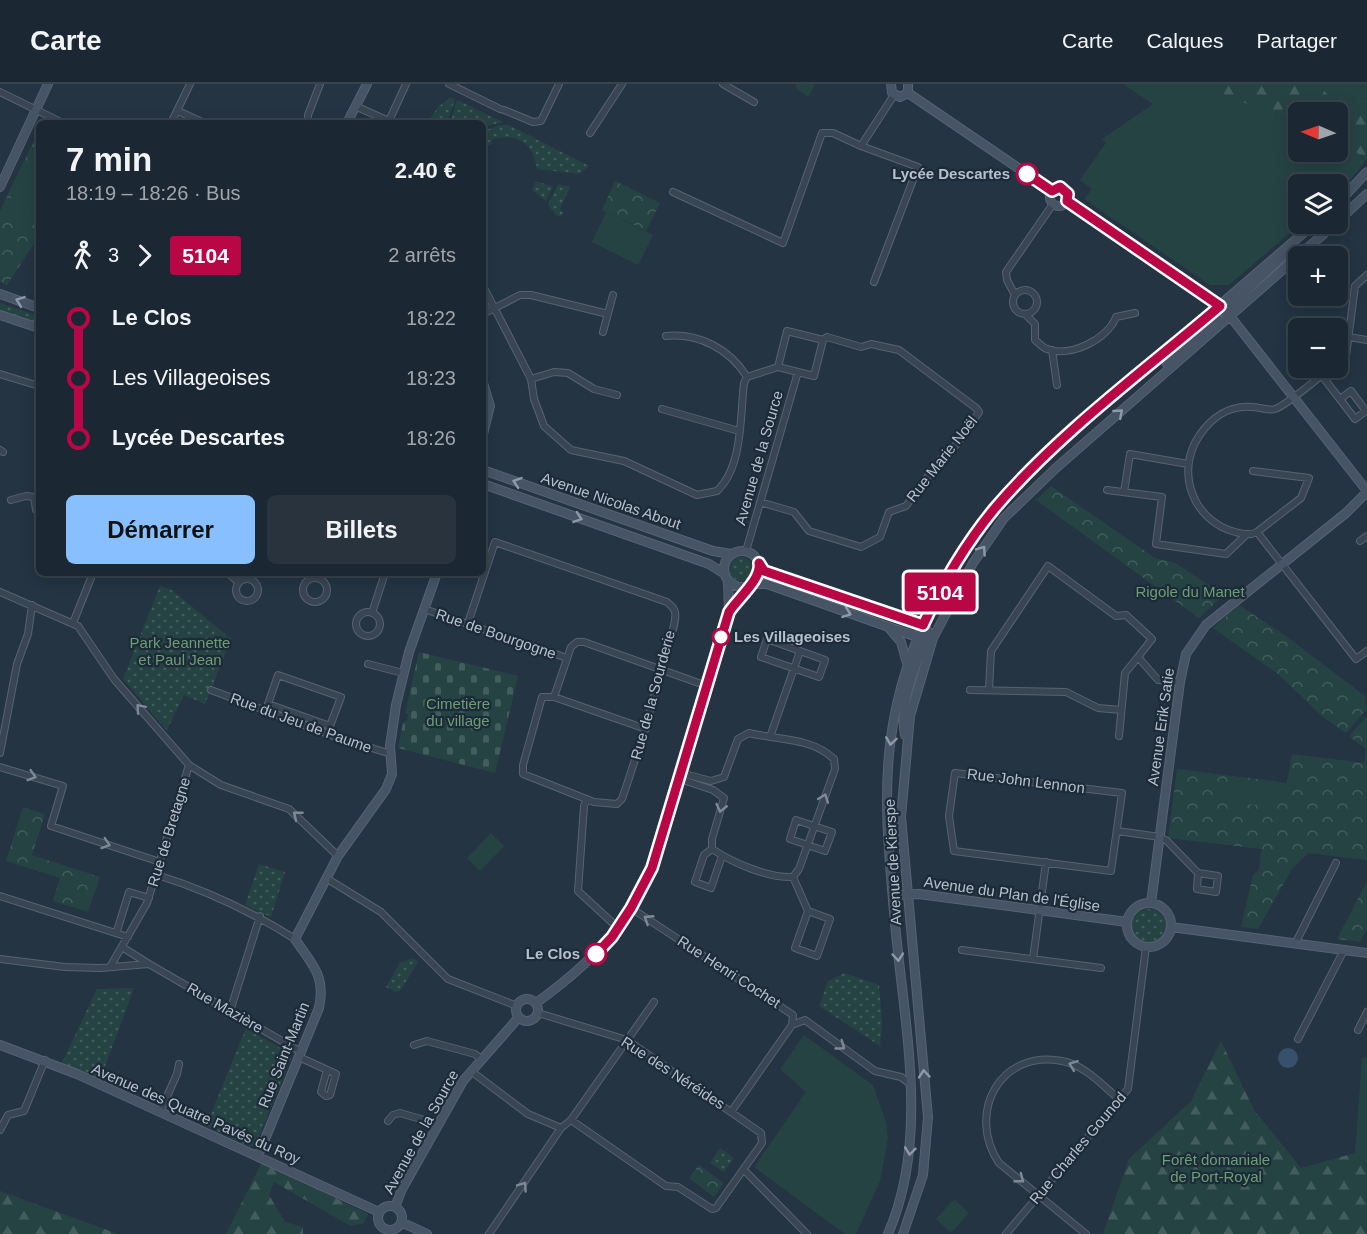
<!DOCTYPE html>
<html lang="fr">
<meta charset="utf-8">
<style>
:root{--surface:#1b2732;--page:#28333e;--text:#f1f3f6;--muted:#a0a5ac;--line:#39444d;--accent:#88bfff}
body{margin:0;font-family:Arial,sans-serif;background:var(--page);color:var(--text);height:100vh;display:flex;flex-direction:column;font-size:22px;white-space:nowrap}
*{box-sizing:border-box;margin:0}
p{font-size:20px;color:var(--muted)}
.icon{flex:none;width:33px;height:33px;fill:none;stroke:currentColor;stroke-width:2;stroke-linecap:round;stroke-linejoin:round}
.map{position:relative;flex:1;overflow:hidden}
.details{position:absolute;left:36px;top:36px;width:450px;height:456px;display:flex;flex-direction:column;background:var(--surface);border-radius:9px;box-shadow:0 3px 15px #0003,0 0 0 2px var(--line)}
.details>*{flex:none}
.badge{padding:0 12px;border-radius:4px;font-size:21px;line-height:39px}
.needle{width:39px;rotate:272deg}
.controls{position:absolute;left:1288px;top:18px;display:grid;gap:12px}
.controls a{display:grid;place-items:center;width:60px;height:60px;border-radius:9px;background:var(--surface);box-shadow:0 3px 15px #0003,0 0 0 2px var(--line);font-size:30px}
.map>.badge{position:absolute;translate:-50% -50%;box-shadow:0 0 0 3px #fff}
.legs{display:flex;align-items:center;gap:9px;height:66px;padding:0 30px;font-size:20px}
.legs p{margin-inline-start:auto}
.headline{display:flex;align-items:center;justify-content:space-between;height:102px;padding:0 30px}
h1{font-size:33px;font-weight:800;line-height:45px}
.button{display:flex;gap:12px;margin-top:auto;padding:12px 30px}
.button a{flex:1;height:69px;border-radius:9px;background:var(--accent);color:#111;font-size:24px;font-weight:800;line-height:69px;text-align:center}
.button a+a{background:var(--page);color:var(--text)}
ul{padding:0 30px;list-style:none}
li{display:flex;align-items:center;gap:21px;height:60px;font-size:22px}
li i{display:grid;place-items:center;width:9px;height:100%;margin:0 8px;background:currentColor}
li i::after{content:'';width:15px;height:15px;margin:-8px;border:4px solid;border-radius:50%;background:var(--surface)}
li p{margin-inline-start:auto}
li:first-child i{background:linear-gradient(#0000 50%,currentColor 0)}
li:last-child i{background:linear-gradient(currentColor 50%,#0000 0)}
header{display:flex;align-items:center;gap:36px;box-sizing:border-box;height:84px;padding:0 30px;background:var(--surface);border-bottom:2px solid var(--line)}
header strong{font-size:28px}
nav{display:flex;gap:33px;margin-inline-start:auto;font-size:21px}
.map>svg:first-child{display:block}
.grass{fill:url(#grass-dots)}
.forest{fill:url(#forest-firs)}
.cemetery{fill:url(#cemetery-stones)}
.park{fill:url(#park-crowns)}
.pitch{fill:#264344}
.water{fill:#37506b}
.lines{fill:none;stroke-linecap:round;stroke-linejoin:round}
.street-casing{stroke:#576370;stroke-width:8}
.secondary-casing{stroke:#576370;stroke-width:10}
.street{stroke:#394553;stroke-width:6}
.secondary{stroke:#465466;stroke-width:8}
.oneway{stroke:#8f9aa9}
.oneway2{stroke:#7e8996}
.line-1-casing{stroke:#fff;stroke-width:14}
.line-1{stroke:#b90745;stroke-width:9}
.stop-1-dot{fill:#fff;stroke:#b90745;stroke-width:3}
.labels{text-anchor:middle;stroke-width:4.5;stroke-linejoin:round;paint-order:stroke}
.stop-label{font-size:15px;font-weight:bold;fill:#b6c0cd;stroke:#1d2a38;text-anchor:end}
.street-label{font-size:15px;fill:#b6c0cd;stroke:#1d2a38}
.park-label{font-size:15px;fill:#6b9f73;stroke:#1d2a38}
</style>
<header>
<strong>Carte</strong>
<nav><a>Carte</a><a>Calques</a><a>Partager</a></nav>
</header>
<div class="map">
<svg width="1367" height="1150" viewBox="0 0 1367 1150">
<defs>
<pattern id="grass-dots" width="8" height="8" patternUnits="userSpaceOnUse" patternTransform="scale(1.5)"><rect width="8" height="8" fill="#264344"/><path d="M2 2h.1M6 6h.1" fill="none" stroke="#435c5e" stroke-width="1.8" stroke-linecap="round"/></pattern>
<pattern id="forest-firs" width="22" height="20" patternUnits="userSpaceOnUse" patternTransform="scale(1.5)"><rect width="22" height="20" fill="#264344"/><path d="M5 1l3.5 6h-7zM16 11l3.5 6h-7z" fill="#435c5e"/></pattern>
<pattern id="cemetery-stones" width="16" height="16" patternUnits="userSpaceOnUse" patternTransform="scale(1.5)"><rect width="16" height="16" fill="#264344"/><path d="M2 7V4a2 2 0 0 1 4 0v3zM10 15v-3a2 2 0 0 1 4 0v3z" fill="#435c5e"/></pattern>
<pattern id="park-crowns" width="20" height="18" patternUnits="userSpaceOnUse" patternTransform="scale(1.5)"><rect width="20" height="18" fill="#264344"/><path d="M2 6a3 3 0 1 1 6 0M12 15a3 3 0 1 1 6 0" fill="none" stroke="#435c5e"/></pattern>
</defs>
<rect width="100%" height="100%" fill="#243443"/>
<path class="grass" d="M 451,13 L 455,15 L 447,39 L 427,39 L 438,23 Z
M 457,16 L 503,38 L 504,38 L 483,43 L 483,39 L 450,39 Z
M 500,41 L 509,41 L 589,82 L 579,90 L 537,85 C 533,58 515,48 491,56 L 492,60 L 488,62 L 483,47 Z
M 536,97 L 553,103 L 546,117 L 532,106 Z
M 558,100 L 570,103 L 560,125 L 564,128 L 560,133 L 556,131 L 548,121 Z
M 0,219 L 39,232 L 39,240 L 0,226 Z
M729 485a12 12 0 1 1 24 0a12 12 0 1 1-24 0Z
M 160,502 L 172,506 L 231,555 L 205,620 L 184,611 L 167,646 C 150,629 139,612 123,595 Z
M 259,780 L 285,788 L 271,833 L 245,821 Z
M1132 842a17 17 0 1 1 34 0a17 17 0 1 1-34 0Z
M 413,874 L 418,878 L 400,907 L 396,908 L 386,903 L 400,879 Z
M 844,889 L 879,901 L 882,938 L 880,962 L 819,922 L 828,897 Z
M 134,904 L 100,996 L 62,979 L 97,905 Z
M 246,944 L 289,969 L 291,975 L 255,1062 L 248,1062 L 206,1042 Z
M 720,1064 L 734,1074 L 724,1088 L 710,1079 Z"/>
<path class="forest" d="M 1222,0 L 1319,0 L 1333,17 L 1367,14 L 1367,74 L 1338,112 L 1338,28 L 1299,28 L 1299,62 L 1162,37 L 1221,4 Z
M 1221,957 L 1254,1026 L 1301,1084 L 1355,1069 L 1367,1082 L 1367,1150 L 1103,1150 L 1129,1075 L 1191,1017 Z
M 262,1078 L 368,1130 L 364,1139 L 351,1142 L 274,1098 L 269,1111 L 285,1138 L 303,1143 L 303,1150 L 226,1150 Z
M 0,1107 L 118,1150 L 0,1150 Z"/>
<path class="cemetery" d="M 419,568 L 518,592 L 495,689 L 398,664 L 403,639 L 407,636 L 408,630 L 405,629 Z"/>
<path class="park" d="M 797,0 L 813,0 L 815,1 L 808,13 L 795,3 Z
M 39,46 L 39,152 L 7,201 L 0,198 L 0,127 Z
M 615,97 L 660,119 L 646,147 L 602,126 Z
M 1051,402 L 1155,474 L 1175,479 L 1224,511 L 1199,534 L 1036,416 Z
M 1239,521 L 1283,550 L 1365,612 L 1367,625 L 1346,649 L 1323,633 L 1279,591 L 1213,544 Z
M 1367,632 L 1367,776 L 1308,769 L 1292,785 L 1258,845 L 1241,843 L 1253,791 L 1259,786 L 1261,765 L 1168,754 L 1177,685 L 1287,699 L 1292,670 L 1364,679 L 1366,665 L 1349,652 Z
M 23,723 L 45,730 L 32,771 L 100,793 L 88,828 L 53,817 L 60,794 L 6,777 Z
M 1367,797 L 1367,845 L 1360,858 L 1337,855 Z
M 699,1081 L 724,1099 L 714,1113 L 689,1094 Z"/>
<path class="pitch" d="M 1123,0 L 1222,0 L 1219,8 L 1299,42 L 1299,68 L 1338,68 L 1338,60 L 1367,74 L 1338,105 L 1338,100 L 1299,100 L 1300,140 L 1229,201 L 1210,201 L 1084,115 L 1092,105 L 1080,96 L 1106,59 L 1102,55 L 1153,20 Z
M 1319,0 L 1367,0 L 1367,14 L 1333,17 Z
M 36,59 L 39,61 L 39,117 L 35,127 L 17,134 L 5,128 Z
M 606,128 L 653,151 L 638,181 L 592,158 Z
M 1228,694 L 1268,698 L 1268,705 L 1276,706 L 1275,716 L 1267,716 L 1266,722 L 1226,718 Z
M 491,749 L 504,762 L 480,787 L 467,774 Z
M 804,951 L 873,1001 L 886,1038 L 888,1054 L 880,1097 L 856,1150 L 845,1150 L 754,1083 L 806,1008 L 780,985 Z
M 1362,973 L 1367,974 L 1367,1082 L 1355,1069 Z
M 954,1115 L 969,1129 L 951,1149 L 936,1135 Z"/>
<path class="water" d="M1278 974a10 10 0 1 1 20 0a10 10 0 1 1-20 0Z"/>
<g class="lines">
<g class="street-casing">
<path id="street" d="M 449,0 L 500,25
M 723,0 L 754,18
M 0,8 L 63,39
M 355,22 L 389,37
M 504,26 L 533,38 L 541,37 L 559,0
M 178,27 L 204,39
M 171,39 L 190,0
M 308,39 L 308,31 L 320,0
M 388,39 L 406,0
M 590,49 L 622,0
M 673,108 L 783,159 L 822,49 L 833,49 L 861,62
M 874,198 L 918,83 L 861,62 L 894,11
M 483,202 L 531,295 L 534,315 L 544,342 L 571,366 L 624,377 L 697,411 L 717,407 C 743,383 740,332 744,299 L 747,293 L 778,283
M1013 218a12 12 0 1 1 24 0a12 12 0 1 1-24 0Z
M 1015,211 L 1007,196 L 1006,188 L 1053,120
M 483,230 L 520,211 L 531,211 L 608,230
M 1025,230 L 1035,240 L 1035,256 C 1039,259 1043,264 1047,265 C 1070,274 1108,255 1116,233 L 1135,229
M 1299,246 L 1293,246 L 1292,252 L 1299,261
M 787,247 L 823,256 L 814,292 L 778,283 Z
M 603,248 L 613,211
M 666,252 C 699,249 730,265 747,293
M 1349,253 L 1367,256
M 1052,266 L 1057,301
M 1338,278 L 1346,272 L 1355,202 L 1367,191
M 1316,284 L 1355,335 L 1366,327 L 1351,307 L 1340,315
M 1331,284 C 1319,293 1287,321 1275,325 C 1269,327 1259,323 1252,323 C 1229,321 1211,334 1199,352 C 1175,388 1193,437 1235,448 C 1243,450 1249,452 1257,448 L 1356,575 L 1367,567
M 0,290 L 39,302
M 531,295 L 554,288 L 568,289 L 594,305 L 617,311
M 662,325 L 739,347
M 0,366 L 3,368
M 1253,387 L 1309,394 L 1301,414 L 1257,448
M 1107,406 L 1162,413 L 1156,460 L 1226,470 L 1247,450
M 1124,408 L 1130,370 L 1188,380
M 39,412 L 34,413 L 36,426 L 39,427
M 11,416 L 26,412 L 34,413
M 760,418 L 794,428 L 809,447 L 861,463 L 880,453 L 889,428 L 906,422 L 942,373 L 957,360 L 979,328 L 976,324 L 899,266 L 871,260 L 861,263 L 827,253 L 823,256
M 1360,457 L 1367,452
M 746,467 L 798,288
M 228,489 L 239,499
M303 506a12 12 0 1 1 24 0a12 12 0 1 1-24 0Z
M236 506a11 11 0 1 1 22 0a11 11 0 1 1-22 0Z
M 0,508 L 78,542 L 114,595 L 189,681 L 221,701 L 289,725 L 338,772
M 424,525 L 567,574
M356 540a12 12 0 1 1 24 0a12 12 0 1 1-24 0Z
M 372,529 L 385,489
M 73,539 L 93,489
M 468,539 L 495,458 L 667,518 C 670,521 674,523 675,528 C 677,538 670,554 667,564 C 654,616 639,665 622,715 L 617,720 L 594,718 L 523,690 L 523,681 L 542,613 L 554,613 L 571,563 L 577,558 L 584,558 C 625,573 666,587 707,602
M 767,555 L 825,576 L 819,593 L 761,573 Z
M 368,580 L 403,589
M 278,591 L 341,613 L 330,642 L 268,620 Z
M 211,606 L 336,653 L 391,670
M 970,606 L 1066,608 L 1098,624 L 1121,626
M 989,606 L 991,567 L 1048,482 L 1116,532 L 1126,531 L 1152,555 L 1138,573 L 1158,596 L 1180,598
M 554,613 L 646,645
M 1119,652 L 1125,589 L 1138,573
M 770,653 L 800,567
M 0,669 L 17,580 L 28,550 L 32,521
M 0,683 L 63,702 L 51,742 L 160,778
M 955,689 L 1122,709 L 1111,787 L 954,767 L 949,732 Z
M 680,695 L 713,706 L 724,714 L 712,755 L 712,765 C 733,779 768,794 793,793 L 799,785 L 835,685 L 834,675 C 811,653 777,656 749,649 L 738,655 L 724,693 L 711,697 L 681,689
M 587,715 L 584,722 L 578,807 L 617,843
M 796,736 L 832,748 L 825,767 L 790,755 Z
M 1117,747 L 1160,753 L 1167,757 L 1198,789 L 1197,805 L 1216,808 L 1218,792 L 1198,789
M 712,765 L 704,771 L 695,798 L 711,804 L 722,772
M 157,791 C 206,806 252,828 295,855
M 793,793 L 808,827 L 795,864 L 817,872 L 830,835 L 808,827
M 326,794 L 381,828 L 448,895 L 517,922
M 0,812 L 128,853
M 631,824 L 793,931 L 792,941 L 731,1028
M 117,847 L 129,808 L 149,814
M 1295,860 L 1336,779
M 122,863 L 149,880
M 962,866 L 1101,884
M 0,875 L 65,883 L 100,884 L 149,880 L 301,968
M 1033,875 L 1046,778
M 110,883 L 147,819 L 189,681
M 230,927 L 260,832
M 538,929 L 627,956 L 761,1049 L 762,1059 L 716,1124 L 712,1125 L 678,1103 L 666,1102 L 571,1036 L 654,918
M 792,941 L 805,936 L 875,987 L 901,993 L 910,1000
M 1358,946 L 1367,928
M 1298,955 L 1344,866
M 414,961 L 427,957 L 475,970 L 481,975
M 299,973 L 336,990 L 330,1011 L 326,1012 L 321,1008 L 327,986
M 471,987 L 528,1030 L 561,1044 L 571,1036
M 160,1028 L 177,990 L 179,980
M 388,1037 L 393,1031 L 400,1029 L 438,1040
M 0,1046 L 8,1031 L 24,1027 L 45,976
M 744,1086 L 807,1150
M 489,1150 L 561,1044
M 1006,1150 L 1128,1005 L 1146,863
M 1086,1150 L 999,1079 C 966,1029 1000,965 1062,977 C 1085,981 1102,1001 1119,1015"/>
</g>
<g class="secondary-casing">
<path id="secondary" d="M 891,0 L 892,9 L 900,13 L 908,9 L 908,0
M 908,9 L 1052,107
M 347,39 L 367,0
M 0,103 L 48,0
M1050 113a9 9 0 1 1 18 0a9 9 0 1 1-18 0Z
M 1067,117 L 1203,209 L 1230,232 L 1367,407
M 1338,119 L 1367,88
M 1338,137 L 1367,110
M 0,210 L 39,224
M 0,231 L 39,244
M 1230,232 L 1233,219 L 1288,167
M 1167,280 L 1217,234 L 1219,223
M 483,299 L 490,322 L 483,350
M 483,386 L 713,467 L 731,470
M 483,400 L 709,480 L 725,490
M724 485a18 18 0 1 1 36 0a18 18 0 1 1-36 0Z
M 759,479 L 764,487 L 770,489 L 923,541 L 933,554
M 728,496 L 729,528
M 752,500 L 767,500 L 917,553 L 933,554
M 889,544 L 901,558 L 907,579
M 905,651 C 899,620 914,586 925,557 L 924,551
M 893,811 L 919,810 L 1127,838
M 1151,819 L 1180,598 L 1186,570 L 1206,541 L 1346,429 L 1367,408
M1127 841a22 22 0 1 1 44 0a22 22 0 1 1-44 0Z
M 1171,843 L 1367,869
M516 926a11 11 0 1 1 22 0a11 11 0 1 1-22 0Z
M 536,919 C 604,870 637,831 663,750 L 729,528 L 749,501
M 0,961 L 77,990 L 379,1128
M 258,1072 L 319,924 C 326,891 312,881 295,855 L 338,772 L 386,705 L 392,690 L 390,662 L 396,621 L 409,568 L 437,489
M378 1134a12 12 0 1 1 24 0a12 12 0 1 1-24 0Z
M 395,1123 L 402,1105 L 463,997 L 519,933
M 401,1138 L 427,1150
M 888,1150 C 930,1054 904,940 895,839 C 890,780 883,720 890,661 C 903,549 966,444 1048,368 C 1081,337 1118,309 1152,279 C 1207,233 1260,186 1314,140
M 903,1150 L 923,1091 L 928,1033 L 901,733 L 910,632 L 933,554 L 973,479 L 1004,434 L 1056,384 L 1335,140"/>
</g>
<use href="#street" class="street"/>
<use href="#secondary" class="secondary"/>
</g>
<defs><path id="oneway-chevron" d="M-2-3.5L2.5 0L-2 3.5" fill="none" stroke-width="1.6" stroke-linecap="round" stroke-linejoin="round" transform="scale(1.5)"/></defs>
<g class="oneway">
<use href="#oneway-chevron" transform="translate(20 217) rotate(-160)"/>
<use href="#oneway-chevron" transform="translate(1119 329) rotate(-41)"/>
<use href="#oneway-chevron" transform="translate(517 398) rotate(-161)"/>
<use href="#oneway-chevron" transform="translate(578 434) rotate(19)"/>
<use href="#oneway-chevron" transform="translate(982 466) rotate(-55)"/>
<use href="#oneway-chevron" transform="translate(847 529) rotate(20)"/>
<use href="#oneway-chevron" transform="translate(891 657) rotate(98)"/>
<use href="#oneway-chevron" transform="translate(898 873) rotate(85)"/>
<use href="#oneway-chevron" transform="translate(924 990) rotate(-95)"/>
<use href="#oneway-chevron" transform="translate(910 1067) rotate(97)"/>
</g>
<g class="oneway2">
<use href="#oneway-chevron" transform="translate(140 624) rotate(-131)"/>
<use href="#oneway-chevron" transform="translate(32 692) rotate(17)"/>
<use href="#oneway-chevron" transform="translate(824 714) rotate(-70)"/>
<use href="#oneway-chevron" transform="translate(721 724) rotate(103)"/>
<use href="#oneway-chevron" transform="translate(297 731) rotate(-141)"/>
<use href="#oneway-chevron" transform="translate(106 760) rotate(18)"/>
<use href="#oneway-chevron" transform="translate(648 835) rotate(-147)"/>
<use href="#oneway-chevron" transform="translate(841 962) rotate(36)"/>
<use href="#oneway-chevron" transform="translate(1073 981) rotate(-159)"/>
<use href="#oneway-chevron" transform="translate(1020 1095) rotate(38)"/>
<use href="#oneway-chevron" transform="translate(523 1102) rotate(-55)"/>
</g>
<g class="lines">
<g class="line-1-casing">
<path id="line-1" d="M 596,870 L 612,853 L 631,824 L 652,784 L 729,528 C 738,514 762,495 759,479 L 764,487 L 770,489 L 923,541 C 942,500 966,459 995,424 C 1060,348 1144,287 1220,222 L 1067,117 L 1068,110 L 1060,103 L 1052,107 L 1027,90"/>
</g>
<use href="#line-1" class="line-1"/>
</g>
<g class="stop-1-dot">
<circle cx="1027" cy="90" r="10"/>
<circle cx="721" cy="553" r="8"/>
<circle cx="596" cy="870" r="10"/>
</g>
<g class="labels">
<g class="stop-label">
<text x="1010" y="95">Lycée Descartes</text>
<text x="734" y="558" text-anchor="start">Les Villageoises</text>
<text x="580" y="875">Le Clos</text>
</g>
<g class="street-label">
<text transform="translate(759 374) rotate(-74)" y="5">Avenue de la Source</text>
<text transform="translate(942 375) rotate(-52)" y="5">Rue Marie Noël</text>
<text transform="translate(611 417) rotate(19)" y="5">Avenue Nicolas About</text>
<text transform="translate(496 550) rotate(19)" y="5">Rue de Bourgogne</text>
<text transform="translate(653 611) rotate(-75)" y="5">Rue de la Sourderie</text>
<text transform="translate(301 639) rotate(20)" y="5">Rue du Jeu de Paume</text>
<text transform="translate(1161 643) rotate(-82)" y="5">Avenue Erik Satie</text>
<text transform="translate(1026 697) rotate(7)" y="5">Rue John Lennon</text>
<text transform="translate(169 748) rotate(-73)" y="5">Rue de Bretagne</text>
<text transform="translate(893 778) rotate(-93)" y="5">Avenue de Kierspe</text>
<text transform="translate(1012 810) rotate(8)" y="5">Avenue du Plan de l'Église</text>
<text transform="translate(729 888) rotate(33)" y="5">Rue Henri Cochet</text>
<text transform="translate(225 924) rotate(30)" y="5">Rue Mazière</text>
<text transform="translate(284 971) rotate(-68)" y="5">Rue Saint-Martin</text>
<text transform="translate(673 989) rotate(33)" y="5">Rue des Néréides</text>
<text transform="translate(196 1030) rotate(24)" y="5">Avenue des Quatre Pavés du Roy</text>
<text transform="translate(421 1048) rotate(-61)" y="5">Avenue de la Source</text>
<text transform="translate(1078 1064) rotate(-50)" y="5">Rue Charles Gounod</text>
</g>
<g class="park-label">
<text x="1190" y="513">Rigole du Manet</text>
<text x="180" y="564">Park Jeannette<tspan x="180" dy="17">et Paul Jean</tspan></text>
<text x="458" y="625">Cimetière<tspan x="458" dy="17">du village</tspan></text>
<text x="1216" y="1081">Forêt domaniale<tspan x="1216" dy="17">de Port-Royal</tspan></text>
</g>
</g>
</svg>
<div class="controls">
<a><svg class="needle" viewBox="-14 -14 28 28"><path d="M0-13l5 13h-10z" fill="#e53935"/><path d="M0 13l5-13h-10z" fill="#a0a5ac"/></svg></a>
<a><svg class="icon" aria-label="layers" viewBox="0 0 24 24"><path d="M12 4l9 5-9 5-9-5zM3 14l9 5 9-5"/></svg></a>
<a>+</a>
<a>−</a>
</div>
<b class="badge" style="left:940px;top:508px;background:#b90745;color:#fff">5104</b>
<section class="details">
<div class="headline"><div><h1>7 min</h1><p>18:19 – 18:26 · Bus</p></div><b>2.40 €</b></div>
<div class="legs"><svg class="icon" aria-label="walk" viewBox="0 0 24 24"><circle cx="13" cy="4" r="2"/><path d="M13 8l-2 6 4 7M11 14l-3 7M7 12l3-4h3l4 4"/></svg>3<svg class="icon" aria-label="forward" viewBox="0 0 24 24"><path d="M9 5l7 7-7 7"/></svg><b class="badge" style="background:#b90745;color:#fff">5104</b><p>2 arrêts</p></div>
<ul>
<li><i style="color:#b90745"></i><b>Le Clos</b><p>18:22</p></li>
<li><i style="color:#b90745"></i><span>Les Villageoises</span><p>18:23</p></li>
<li><i style="color:#b90745"></i><b>Lycée Descartes</b><p>18:26</p></li>
</ul>
<div class="button"><a>Démarrer</a><a>Billets</a></div>
</section>
</div>
